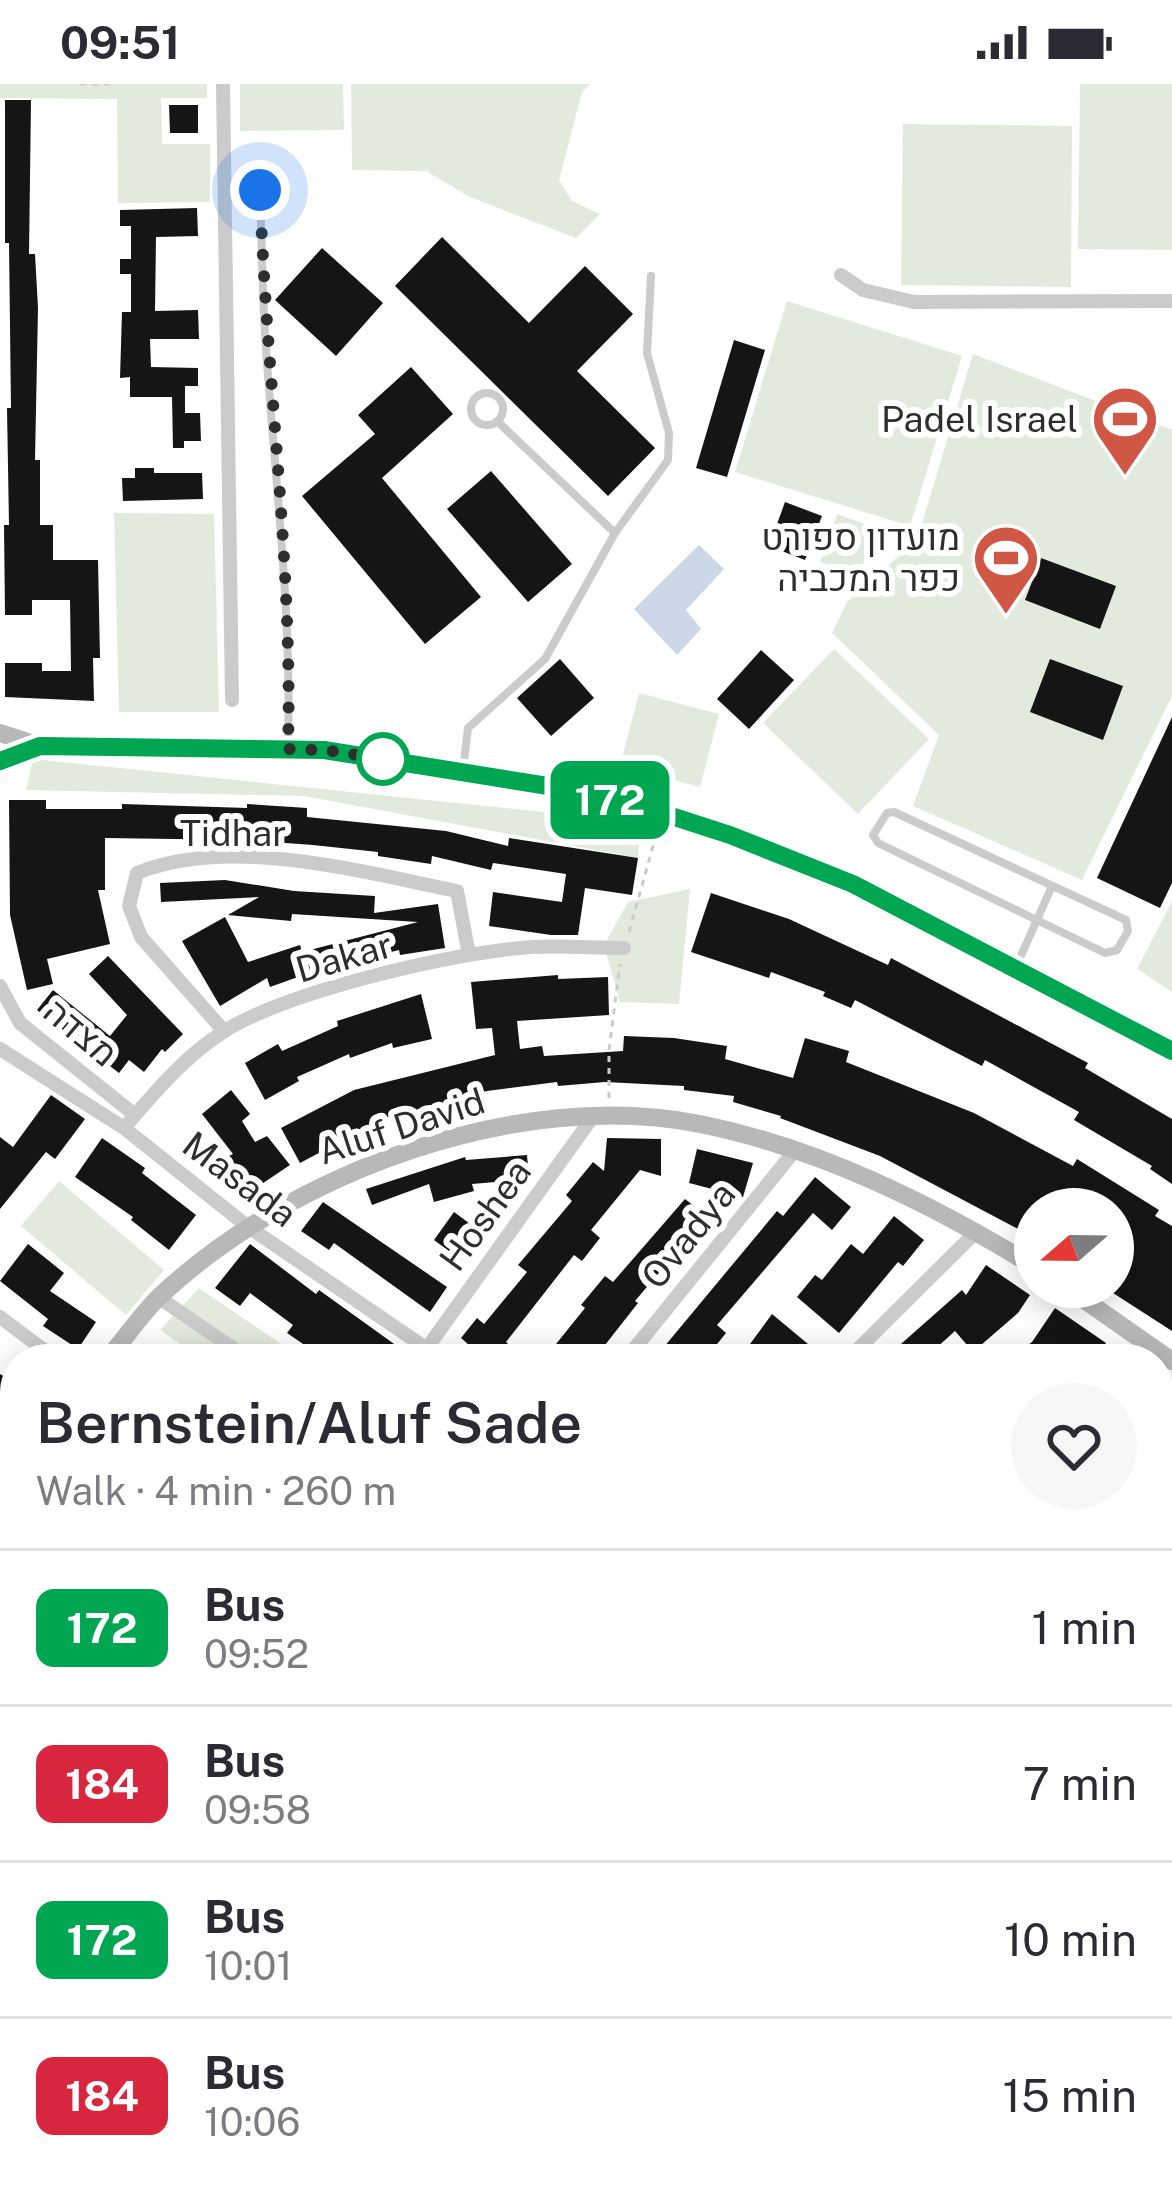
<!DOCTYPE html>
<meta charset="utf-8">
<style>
:root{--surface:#fff;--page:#f7f7f7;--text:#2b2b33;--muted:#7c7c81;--line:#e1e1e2}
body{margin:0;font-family:"Public Sans",Heebo,sans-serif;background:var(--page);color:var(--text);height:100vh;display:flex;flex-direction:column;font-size:45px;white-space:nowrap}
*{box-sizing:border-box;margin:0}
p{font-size:39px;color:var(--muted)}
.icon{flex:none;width:66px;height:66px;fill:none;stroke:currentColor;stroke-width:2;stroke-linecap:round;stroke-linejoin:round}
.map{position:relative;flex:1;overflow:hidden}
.drawer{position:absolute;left:0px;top:1260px;width:1173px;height:852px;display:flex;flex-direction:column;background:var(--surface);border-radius:48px 48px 0 0;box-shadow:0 6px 30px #0003}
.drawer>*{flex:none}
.badge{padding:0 24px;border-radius:18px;font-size:42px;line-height:78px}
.needle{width:78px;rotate:250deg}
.buttons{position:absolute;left:1014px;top:1104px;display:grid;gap:24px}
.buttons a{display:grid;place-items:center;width:120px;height:120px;border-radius:50%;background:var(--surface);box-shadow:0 6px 30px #0003;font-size:60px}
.you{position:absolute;width:60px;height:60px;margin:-30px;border:9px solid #fff;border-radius:50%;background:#1a73e8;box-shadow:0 0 0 18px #1a73e833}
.map>.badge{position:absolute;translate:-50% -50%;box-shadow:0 0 0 6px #fff}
.round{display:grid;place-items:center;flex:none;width:126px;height:126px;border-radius:63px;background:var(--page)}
.head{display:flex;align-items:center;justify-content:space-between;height:204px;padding:0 36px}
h1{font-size:57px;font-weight:600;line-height:90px}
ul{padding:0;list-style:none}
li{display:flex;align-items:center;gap:36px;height:156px;padding:0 36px;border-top:3px solid var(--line)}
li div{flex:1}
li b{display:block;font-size:45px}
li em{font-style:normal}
li .badge{min-width:132px;font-weight:700;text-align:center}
.status{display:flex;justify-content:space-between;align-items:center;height:84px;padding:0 60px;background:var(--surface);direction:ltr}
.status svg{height:33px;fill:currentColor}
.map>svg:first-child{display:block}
.green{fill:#e2eade}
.water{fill:#ccd8e8}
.building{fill:#151515}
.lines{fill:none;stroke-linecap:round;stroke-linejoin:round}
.path{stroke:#cbcbcb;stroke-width:3;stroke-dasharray:6 6;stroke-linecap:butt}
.lane{stroke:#cbcbcb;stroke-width:8}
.street{stroke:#cbcbcb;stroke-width:14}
.secondary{stroke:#b8b8b8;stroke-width:18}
.line-casing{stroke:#fff;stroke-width:27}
.line{stroke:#00a651;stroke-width:18}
.walk{stroke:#2e2e2e;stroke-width:12;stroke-dasharray:0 21.6}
.stop-dot{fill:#fff;stroke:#00a651;stroke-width:6}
.labels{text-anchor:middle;stroke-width:12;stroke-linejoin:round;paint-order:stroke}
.poi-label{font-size:36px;fill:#2e2e2e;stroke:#fff;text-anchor:end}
.street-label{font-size:36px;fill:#2e2e2e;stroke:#fff}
</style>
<div class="status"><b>09:51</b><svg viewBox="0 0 49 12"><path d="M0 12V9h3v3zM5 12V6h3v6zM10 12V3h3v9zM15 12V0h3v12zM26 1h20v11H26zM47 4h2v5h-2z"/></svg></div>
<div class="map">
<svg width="1172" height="2112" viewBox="0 0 1172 2112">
<rect width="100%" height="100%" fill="#fff"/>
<path class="green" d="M 0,0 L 207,0 L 207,14 L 161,14 L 162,60 L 210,60 L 210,118 L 118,119 L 117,15 L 0,14 Z
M 240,0 L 343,0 L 344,46 L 240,47 Z
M 351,0 L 590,0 L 582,8 L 559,96 L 572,117 L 600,130 L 576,154 L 470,113 L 426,87 L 352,86 Z
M 1080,0 L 1172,0 L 1172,166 L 1078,165 Z
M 903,40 L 1072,42 L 1071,203 L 901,201 Z
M 787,217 L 962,272 L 910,442 L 735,388 Z
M 973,270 L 1172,346 L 1172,612 L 1082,796 L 913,722 L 939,651 L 832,549 L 847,518 L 917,456 Z
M 114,429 L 214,430 L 219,628 L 119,628 Z
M 837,430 L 876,444 L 858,493 L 820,478 Z
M 834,565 L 929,655 L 858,730 L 763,639 Z
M 639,609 L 719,630 L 700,703 L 620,682 Z
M 33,675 L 641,738 L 638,774 L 304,712 L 26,706 Z
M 690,805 L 679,920 L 620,918 L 604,861 L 628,818 Z
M 1172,817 L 1172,908 L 1137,885 Z
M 59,1097 L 164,1186 L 126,1231 L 21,1142 Z
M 199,1204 L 303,1275 L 201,1275 L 160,1246 Z"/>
<path class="water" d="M 699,461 L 724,485 L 686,526 L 701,545 L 677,571 L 634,525 Z"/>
<path class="building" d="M 5,16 L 31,16 L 29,170 L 35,170 L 38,224 L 35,376 L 40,376 L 40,441 L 53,441 L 53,476 L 98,476 L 100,574 L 93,574 L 94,617 L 5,613 L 5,579 L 42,579 L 42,587 L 71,587 L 70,516 L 32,516 L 32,531 L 5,531 L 4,441 L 9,441 L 7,324 L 11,324 L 9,159 L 5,159 Z
M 169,21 L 198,21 L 198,49 L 170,49 Z
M 197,124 L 198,152 L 156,153 L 155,227 L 198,226 L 199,255 L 150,255 L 151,283 L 198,284 L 198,302 L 185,302 L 185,329 L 200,329 L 201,357 L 184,357 L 184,364 L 173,364 L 172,313 L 130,313 L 130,293 L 120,294 L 122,228 L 131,228 L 131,190 L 120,190 L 120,175 L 131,175 L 131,142 L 120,142 L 120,126 Z
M 442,153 L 529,239 L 585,182 L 633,230 L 577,287 L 655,364 L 608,412 L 395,202 Z
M 322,164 L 383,219 L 336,272 L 275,216 Z
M 734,256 L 765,266 L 727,393 L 696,384 Z
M 411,283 L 453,330 L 382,394 L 481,513 L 425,560 L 302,412 L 375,350 L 358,331 Z
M 135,384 L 154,384 L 154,389 L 202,389 L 203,415 L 123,417 L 122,394 L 135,394 Z
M 491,387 L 572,480 L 528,518 L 447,425 Z
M 785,418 L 822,432 L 805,476 L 769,462 Z
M 1041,474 L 1116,502 L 1100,545 L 1025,516 Z
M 761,566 L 794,596 L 749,645 L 717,615 Z
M 560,575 L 594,614 L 551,652 L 517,614 Z
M 1050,575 L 1123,602 L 1103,656 L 1030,628 Z
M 1172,633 L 1172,799 L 1160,824 L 1097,794 Z
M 9,716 L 46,716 L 46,725 L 122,725 L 122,720 L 247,724 L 247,720 L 307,724 L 307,733 L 446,747 L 508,762 L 509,754 L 638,774 L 632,811 L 585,804 L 578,851 L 551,851 L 489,842 L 493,808 L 562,818 L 566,790 L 493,779 L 491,786 L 432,772 L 431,780 L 378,772 L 378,768 L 313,761 L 244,756 L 105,754 L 105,806 L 98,806 L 110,860 L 47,875 L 53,900 L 27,906 L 10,831 Z
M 225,796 L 294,807 L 375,812 L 374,829 L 438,820 L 445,864 L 400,871 L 399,866 L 309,889 L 270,903 L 267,894 L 220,922 L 182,857 L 225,833 L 248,878 L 300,861 L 302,868 L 418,838 L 292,830 L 291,837 L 228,831 L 259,813 L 161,818 L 160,799 Z
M 711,809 L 789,835 L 888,881 L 891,874 L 1088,979 L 1085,984 L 1172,1035 L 1172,1100 L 1150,1085 L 1152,1082 L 1074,1036 L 1079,1028 L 985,976 L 982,982 L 855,916 L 851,924 L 823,912 L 825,908 L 771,888 L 769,894 L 691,868 Z
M 108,872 L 183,950 L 165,968 L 162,965 L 144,988 L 129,976 L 119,989 L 37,926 L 53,906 L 110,952 L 127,931 L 89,890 Z
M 558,891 L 558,895 L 608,893 L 609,931 L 517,937 L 520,965 L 542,962 L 544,972 L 623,967 L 624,952 L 674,954 L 727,962 L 725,975 L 793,994 L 805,954 L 849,967 L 846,978 L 974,1029 L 1073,1082 L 1077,1075 L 1159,1126 L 1155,1132 L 1172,1142 L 1172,1247 L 1113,1209 L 1113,1125 L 1035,1125 L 1035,1154 L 880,1072 L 780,1034 L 781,1032 L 733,1018 L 734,1012 L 684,1006 L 684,1002 L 605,998 L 558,1002 L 557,998 L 487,1007 L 385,1034 L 300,1079 L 281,1044 L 354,1006 L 495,971 L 492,944 L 476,945 L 471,898 Z
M 421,910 L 432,955 L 393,964 L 392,959 L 350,974 L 349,970 L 297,993 L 299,997 L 265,1016 L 245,979 L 278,960 L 282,967 L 338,942 L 337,937 Z
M 231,1006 L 250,1030 L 242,1037 L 255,1058 L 267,1052 L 290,1081 L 250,1108 L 227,1073 L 233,1070 L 202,1030 Z
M 51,1011 L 85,1035 L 55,1075 L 46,1068 L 0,1125 L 0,1053 L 13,1063 Z
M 102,1054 L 145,1084 L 142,1089 L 196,1131 L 169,1166 L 131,1136 L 133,1133 L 75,1093 Z
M 607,1054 L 661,1055 L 661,1092 L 640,1086 L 591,1146 L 600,1154 L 582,1177 L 574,1171 L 506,1258 L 510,1262 L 499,1275 L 485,1275 L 461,1254 L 477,1234 L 484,1240 L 527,1188 L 518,1181 L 572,1117 L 566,1111 L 593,1078 L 604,1087 Z
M 697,1065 L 753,1079 L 743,1113 L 689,1099 Z
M 527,1071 L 529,1095 L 472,1100 L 474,1107 L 434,1118 L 429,1100 L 372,1121 L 366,1105 L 465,1073 L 466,1076 Z
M 815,1093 L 851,1123 L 832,1146 L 813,1129 L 717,1241 L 726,1249 L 705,1275 L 654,1275 L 777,1127 L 783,1132 Z
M 685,1115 L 707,1132 L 635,1217 L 638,1219 L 594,1275 L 544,1275 L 585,1224 L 581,1221 L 605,1192 L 613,1198 Z
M 323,1118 L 447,1203 L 430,1228 L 334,1159 L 329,1166 L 301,1147 Z
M 454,1128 L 481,1148 L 461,1176 L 434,1156 Z
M 894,1132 L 924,1156 L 903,1182 L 898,1178 L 839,1249 L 797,1213 L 815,1191 L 822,1196 L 851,1160 L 863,1170 Z
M 28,1160 L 64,1189 L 50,1207 L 96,1238 L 78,1265 L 43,1242 L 48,1235 L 0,1197 Z
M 250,1160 L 316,1210 L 319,1206 L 415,1275 L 325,1275 L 287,1249 L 293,1241 L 250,1209 L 240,1222 L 215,1204 Z
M 986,1181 L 1030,1211 L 1018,1229 L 973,1268 L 955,1247 L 924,1275 L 884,1275 L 962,1206 L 966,1211 Z
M 1055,1224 L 1106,1259 L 1094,1275 L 1009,1275 L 1032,1258 Z
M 772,1230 L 814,1265 L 806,1275 L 739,1275 Z
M 0,1290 L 15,1299 L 15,1360 L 0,1390 Z
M 1172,1370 L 1172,1437 L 1158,1447 L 1158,1381 Z
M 3,1915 L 15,1953 L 15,2040 L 0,2005 Z
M 1158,1957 L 1172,1957 L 1172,2034 L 1163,2035 Z
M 131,2097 L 254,2097 L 233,2112 L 142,2112 Z
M 378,2097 L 441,2097 L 420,2112 L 357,2112 Z
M 520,2097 L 602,2097 L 581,2112 L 499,2112 Z
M 770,2097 L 822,2097 L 825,2112 L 772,2112 Z"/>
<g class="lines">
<path class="path" d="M 80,0 L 109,0
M 629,848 L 657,748
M 609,1014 L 609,966 L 620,880"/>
<path class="lane" d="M 260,106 C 262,159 262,212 266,264 C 275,397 292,528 288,662
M471 325a16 16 0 1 1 32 0a16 16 0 1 1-32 0Z
M 498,338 L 615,449
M 463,686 L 468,644 L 545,575 L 615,449 L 668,376 L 669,349 L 647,269 L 651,192
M 894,728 L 1126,836 L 1128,847 L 1117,866 L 1105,869 L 878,759 L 873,751 L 887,729 Z
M 1016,883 L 1052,802"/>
<path class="street" d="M 223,0 L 232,616
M 841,191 L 863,206 L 914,218 L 1172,217
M 0,902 L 20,939 L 135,1031
M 224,947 L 141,853 L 129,822 L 137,789 C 231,751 361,788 457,807 L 469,871
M 0,965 L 124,1044 L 247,1142 L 442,1275
M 124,1044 C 154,1009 184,973 223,948 C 288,907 454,868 532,863 C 563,861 594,864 624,864
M 158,1213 L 249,1275
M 0,1233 L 56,1275
M 427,1264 L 592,1034
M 626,1275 L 796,1065
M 848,1275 L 977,1147
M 1132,1275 L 1150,1261
M 0,1696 L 15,1693
M 1158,1798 L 1166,1747 L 1172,1735
M 1158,1934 L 1172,1934
M 1158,2086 L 1172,2086
M 754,2097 L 758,2112
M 877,2097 L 880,2112
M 992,2097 L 994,2112
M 1153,2097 L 1154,2112
M 615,2112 L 635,2097"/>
<path class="secondary" d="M 0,649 L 40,662 L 324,666 L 573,706 L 662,729 L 730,751 L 853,800 L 1172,967
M 0,677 L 40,662
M 1066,1203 L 1172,1277
M 107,1275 C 125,1255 141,1230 160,1212 C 292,1088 519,1004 700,1040 C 819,1064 932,1120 1035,1183
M 1158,1491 L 1172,1480
M 0,1522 L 15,1452
M 0,1800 L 15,1859
M 107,2097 L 114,2112
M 315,2112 L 336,2097"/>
</g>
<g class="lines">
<g class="line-casing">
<path id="line" d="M 0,677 L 40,662 L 324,666 L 573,706 L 662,729 L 730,751 L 853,800 L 1172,967"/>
</g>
<use href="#line" class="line"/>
<path class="walk" d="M 260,106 C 266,293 293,478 288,665 L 324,666 L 383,675"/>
</g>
<defs>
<g id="stadium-pin" transform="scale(3.45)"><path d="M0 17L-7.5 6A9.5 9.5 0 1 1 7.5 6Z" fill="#d05646" stroke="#fff"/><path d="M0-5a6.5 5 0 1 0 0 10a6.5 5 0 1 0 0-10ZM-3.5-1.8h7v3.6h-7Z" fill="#fff"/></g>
</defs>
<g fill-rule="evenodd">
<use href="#stadium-pin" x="1125" y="335"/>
<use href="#stadium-pin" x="1006" y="474"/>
</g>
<circle class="stop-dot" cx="383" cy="675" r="24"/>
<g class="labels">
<g class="poi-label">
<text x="1078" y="348">Padel Israel</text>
<text x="960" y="466">מועדון ספורט<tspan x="960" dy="41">כפר המכביה</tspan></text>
</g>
<g class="street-label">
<text x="233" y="762">Tidhar</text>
<text transform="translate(344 873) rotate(-16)" y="13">Dakar</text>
<text transform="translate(81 948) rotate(40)" y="13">מצדה</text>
<text transform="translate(401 1042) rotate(-18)" y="13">Aluf David</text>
<text transform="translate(240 1095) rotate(37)" y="13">Masada</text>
<text transform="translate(485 1131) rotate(-54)" y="13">Hoshea</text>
<text transform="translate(688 1151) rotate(-51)" y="13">Ovadya</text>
</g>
</g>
</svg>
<div class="buttons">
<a><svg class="needle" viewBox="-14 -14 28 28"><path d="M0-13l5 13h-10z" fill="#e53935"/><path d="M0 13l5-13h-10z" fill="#7c7c81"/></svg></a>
</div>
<div class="you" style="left:260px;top:106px"></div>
<b class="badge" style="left:610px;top:716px;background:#00a651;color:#fff">172</b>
<section class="drawer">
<div class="head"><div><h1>Bernstein/Aluf Sade</h1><p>Walk · 4 min · 260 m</p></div><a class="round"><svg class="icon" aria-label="heart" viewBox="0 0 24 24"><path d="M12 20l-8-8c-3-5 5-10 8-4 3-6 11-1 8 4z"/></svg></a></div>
<ul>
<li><span class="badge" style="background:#00a651;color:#fff">172</span><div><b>Bus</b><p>09:52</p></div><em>1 min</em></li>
<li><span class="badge" style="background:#d7263d;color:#fff">184</span><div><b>Bus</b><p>09:58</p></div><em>7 min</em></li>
<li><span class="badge" style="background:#00a651;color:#fff">172</span><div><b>Bus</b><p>10:01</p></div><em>10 min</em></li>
<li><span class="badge" style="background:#d7263d;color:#fff">184</span><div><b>Bus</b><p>10:06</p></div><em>15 min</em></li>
</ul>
</section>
</div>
